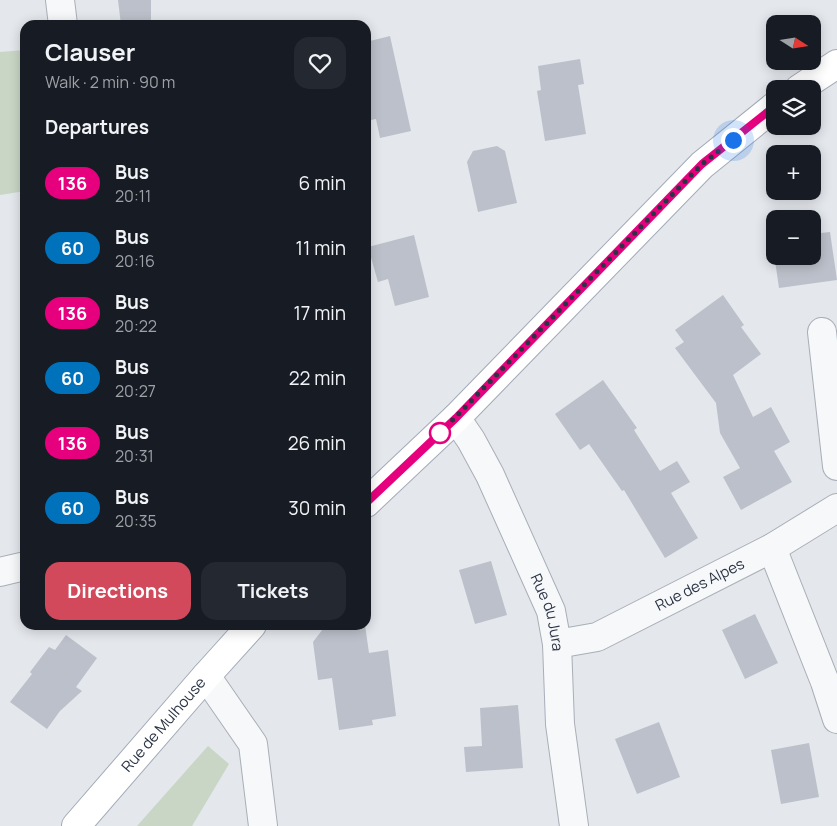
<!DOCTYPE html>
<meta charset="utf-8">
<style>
:root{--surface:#171b24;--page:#242831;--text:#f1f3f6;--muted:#9ea1a6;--accent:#d1495b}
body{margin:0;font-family:Manrope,sans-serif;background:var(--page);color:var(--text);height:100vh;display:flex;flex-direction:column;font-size:19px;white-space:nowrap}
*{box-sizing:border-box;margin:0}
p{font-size:16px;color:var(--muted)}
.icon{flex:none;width:28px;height:28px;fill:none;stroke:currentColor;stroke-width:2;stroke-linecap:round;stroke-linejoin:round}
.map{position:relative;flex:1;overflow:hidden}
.panel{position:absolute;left:20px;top:20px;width:351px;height:610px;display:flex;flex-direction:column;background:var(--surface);border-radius:15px;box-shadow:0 2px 12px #0003}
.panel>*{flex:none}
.badge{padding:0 10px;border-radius:16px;font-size:18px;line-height:32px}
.needle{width:32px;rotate:102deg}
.controls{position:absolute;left:766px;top:15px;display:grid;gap:10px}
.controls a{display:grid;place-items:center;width:55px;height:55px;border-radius:10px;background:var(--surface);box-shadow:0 2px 12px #0003;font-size:25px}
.you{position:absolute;width:25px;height:25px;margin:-12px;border:4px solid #fff;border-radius:50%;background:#1a73e8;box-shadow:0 0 0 8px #1a73e833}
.map>.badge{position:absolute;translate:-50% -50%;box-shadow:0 0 0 2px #fff}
h2{padding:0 25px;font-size:19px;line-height:45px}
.round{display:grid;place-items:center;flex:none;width:52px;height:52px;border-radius:15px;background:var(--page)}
.head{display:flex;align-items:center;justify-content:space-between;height:85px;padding:0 25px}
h1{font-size:24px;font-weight:700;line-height:38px}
.primary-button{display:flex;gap:10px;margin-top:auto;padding:10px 25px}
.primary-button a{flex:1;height:58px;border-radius:15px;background:var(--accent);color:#fff;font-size:20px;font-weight:700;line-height:58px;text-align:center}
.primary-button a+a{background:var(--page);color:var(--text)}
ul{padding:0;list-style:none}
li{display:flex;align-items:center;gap:15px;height:65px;padding:0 25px}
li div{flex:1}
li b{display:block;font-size:19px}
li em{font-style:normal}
li .badge{min-width:55px;font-weight:700;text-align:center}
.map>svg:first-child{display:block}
.green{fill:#c9d6c5}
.building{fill:#bbc0ca}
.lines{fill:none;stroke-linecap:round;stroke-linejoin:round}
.minor-casing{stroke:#a9aeb7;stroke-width:30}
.major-casing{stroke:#a3abb8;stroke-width:30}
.minor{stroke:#f7f8fa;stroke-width:28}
.major{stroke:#fff;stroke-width:28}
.line-casing{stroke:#fff;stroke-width:11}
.line{stroke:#e6007e;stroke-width:8}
.walk{stroke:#2b3445;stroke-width:5;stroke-dasharray:0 9}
.stop-dot{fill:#fff;stroke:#e6007e;stroke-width:2.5}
.labels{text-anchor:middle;stroke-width:4;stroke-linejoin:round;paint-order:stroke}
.street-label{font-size:15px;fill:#2b3445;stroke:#f4f6f9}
</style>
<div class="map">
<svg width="837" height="826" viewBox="0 0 837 826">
<rect width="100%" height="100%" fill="#e4e7ec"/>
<path class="green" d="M 25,50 L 25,191 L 0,195 L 0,52 Z
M 208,746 L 229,764 L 192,826 L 137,826 Z"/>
<path class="building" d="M 118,0 L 151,0 L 151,25 L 121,25 Z
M 390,36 L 411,131 L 380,138 L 376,119 L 366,121 L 366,42 Z
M 580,59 L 584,84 L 578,85 L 586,134 L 545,141 L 537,91 L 541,90 L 538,66 Z
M 497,146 L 505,151 L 517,203 L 478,212 L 467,162 L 473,151 Z
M 830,232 L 837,280 L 779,288 L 772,240 L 775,240 L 775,256 L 812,256 L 812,234 Z
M 414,235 L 429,297 L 395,306 L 388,279 L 378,282 L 368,247 Z
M 723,295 L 744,325 L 741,327 L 761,354 L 733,375 L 753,417 L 771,407 L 790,442 L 774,451 L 792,482 L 741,510 L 723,477 L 740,468 L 720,433 L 716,403 L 675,348 L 684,342 L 675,330 Z
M 603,380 L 637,428 L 634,430 L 660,471 L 677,461 L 690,482 L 671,493 L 698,538 L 665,558 L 624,490 L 622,491 L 589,444 L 580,450 L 555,414 Z
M 491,561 L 507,615 L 475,624 L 459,570 Z
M 755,614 L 778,663 L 745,679 L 722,630 Z
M 326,625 L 365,625 L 369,653 L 388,650 L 396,716 L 372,720 L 373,725 L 339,730 L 332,678 L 318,680 L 313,642 Z
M 66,635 L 97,658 L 76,687 L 82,691 L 60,711 L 47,729 L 10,702 L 32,674 L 30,672 L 49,647 L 55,650 Z
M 518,705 L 523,768 L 466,772 L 464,747 L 482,746 L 480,708 Z
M 659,722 L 680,777 L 637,794 L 615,739 Z
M 809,743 L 819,797 L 781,804 L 771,750 Z"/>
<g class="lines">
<g class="minor-casing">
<g id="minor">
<path d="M 60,0 L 63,25"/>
<path d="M 822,332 L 837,466"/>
<path id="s1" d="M 456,418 L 471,440 L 490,475 L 551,611 L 557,644 L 560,724 L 574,826"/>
<path d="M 772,548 L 825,682 L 837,719"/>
<path d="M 0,572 L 25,566"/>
<path id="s2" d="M 557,644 L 597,637 L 772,548 L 837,508"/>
<path d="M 206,676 L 253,744 L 263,826"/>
</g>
</g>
<g class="major-casing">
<g id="major">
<path d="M 799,89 L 837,64"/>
<path d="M 366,503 L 456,418 L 702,165 L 775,106"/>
<path id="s3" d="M 76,826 L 206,676 L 252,625"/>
</g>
</g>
<use href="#minor" class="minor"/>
<use href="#major" class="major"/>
</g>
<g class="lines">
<g class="line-casing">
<path id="line" d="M 366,503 L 456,418 L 702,164 L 775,106"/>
</g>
<use href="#line" class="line"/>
<path class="walk" d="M 440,433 L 702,164 L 733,140"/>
</g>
<circle class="stop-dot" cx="440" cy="433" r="10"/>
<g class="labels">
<g class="street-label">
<text dy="5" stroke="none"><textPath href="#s2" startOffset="156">Rue des Alpes</textPath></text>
<text dy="5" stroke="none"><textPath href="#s1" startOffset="216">Rue du Jura</textPath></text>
<text dy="5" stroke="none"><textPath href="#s3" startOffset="134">Rue de Mulhouse</textPath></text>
</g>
</g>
</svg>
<div class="controls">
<a><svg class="needle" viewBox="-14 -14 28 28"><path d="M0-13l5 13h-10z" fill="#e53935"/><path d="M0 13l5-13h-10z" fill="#9ea1a6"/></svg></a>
<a><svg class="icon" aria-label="layers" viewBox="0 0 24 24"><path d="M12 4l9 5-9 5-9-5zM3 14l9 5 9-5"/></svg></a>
<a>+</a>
<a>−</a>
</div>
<div class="you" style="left:733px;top:140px"></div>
<section class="panel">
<div class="head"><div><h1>Clauser</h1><p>Walk · 2 min · 90 m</p></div><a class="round"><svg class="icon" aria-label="heart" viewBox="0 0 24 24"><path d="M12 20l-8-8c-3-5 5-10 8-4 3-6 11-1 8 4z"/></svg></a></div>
<h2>Departures</h2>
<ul>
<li><span class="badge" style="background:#e6007e;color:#fff">136</span><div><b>Bus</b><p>20:11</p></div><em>6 min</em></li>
<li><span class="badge" style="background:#0072bc;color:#fff">60</span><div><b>Bus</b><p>20:16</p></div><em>11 min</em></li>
<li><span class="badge" style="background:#e6007e;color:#fff">136</span><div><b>Bus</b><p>20:22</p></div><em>17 min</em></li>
<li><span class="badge" style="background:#0072bc;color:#fff">60</span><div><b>Bus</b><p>20:27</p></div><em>22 min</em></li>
<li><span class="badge" style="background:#e6007e;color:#fff">136</span><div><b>Bus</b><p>20:31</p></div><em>26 min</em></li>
<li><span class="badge" style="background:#0072bc;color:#fff">60</span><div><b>Bus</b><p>20:35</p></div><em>30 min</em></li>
</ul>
<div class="primary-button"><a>Directions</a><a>Tickets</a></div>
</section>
</div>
